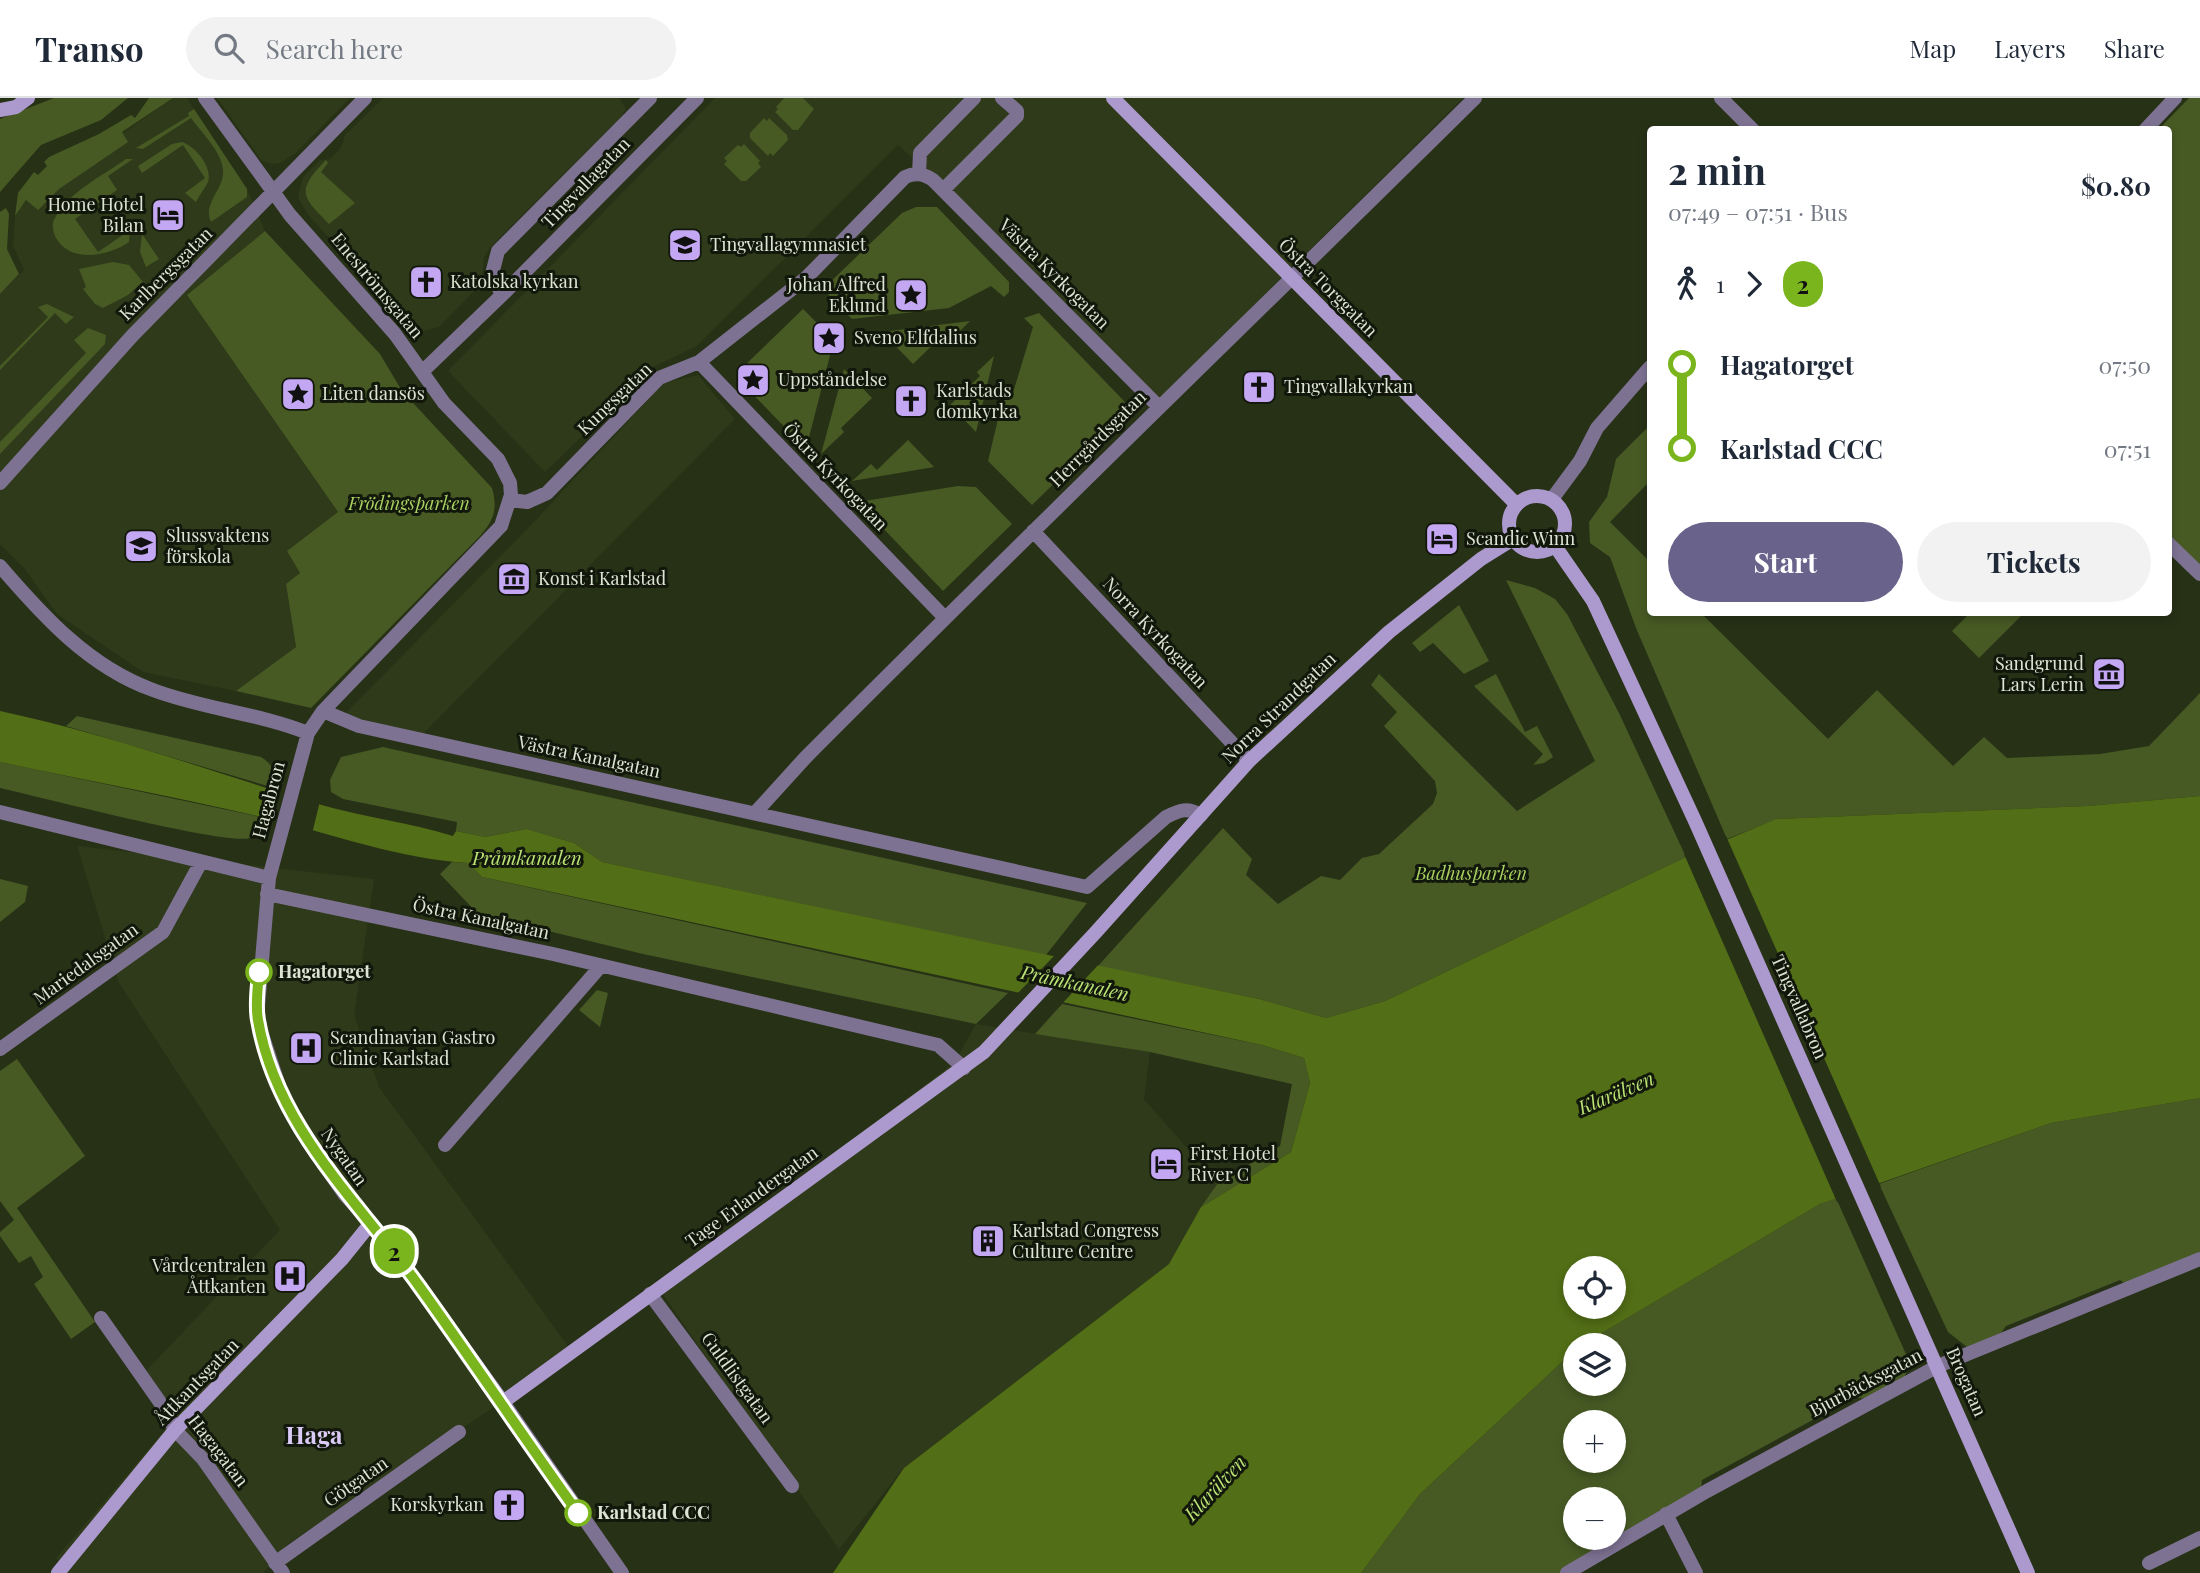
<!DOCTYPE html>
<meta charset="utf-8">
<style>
:root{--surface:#fff;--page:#f2f2f3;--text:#1f2937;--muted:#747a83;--line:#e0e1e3;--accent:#69628b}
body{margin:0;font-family:"Playfair Display",serif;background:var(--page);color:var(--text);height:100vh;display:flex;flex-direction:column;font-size:26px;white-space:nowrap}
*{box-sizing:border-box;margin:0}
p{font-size:23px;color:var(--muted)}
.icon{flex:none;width:38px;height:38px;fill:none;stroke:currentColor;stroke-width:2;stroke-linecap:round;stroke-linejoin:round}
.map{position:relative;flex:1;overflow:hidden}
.drawer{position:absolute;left:1647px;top:28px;width:525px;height:490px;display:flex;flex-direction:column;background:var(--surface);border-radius:7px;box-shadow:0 4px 10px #0003}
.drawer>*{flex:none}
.badge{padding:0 14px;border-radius:23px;font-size:24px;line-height:46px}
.tools{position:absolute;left:1563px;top:1158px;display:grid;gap:14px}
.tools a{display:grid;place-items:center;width:63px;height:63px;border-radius:50%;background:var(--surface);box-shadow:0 4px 10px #0003;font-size:35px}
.map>.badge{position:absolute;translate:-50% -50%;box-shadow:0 0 0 4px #fff}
.legs{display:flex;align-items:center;gap:10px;height:77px;padding:0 21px;font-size:23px}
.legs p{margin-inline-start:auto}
.head{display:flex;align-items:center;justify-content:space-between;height:119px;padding:0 21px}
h1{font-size:38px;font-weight:700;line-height:52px}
.action{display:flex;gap:14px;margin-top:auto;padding:14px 21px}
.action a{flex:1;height:80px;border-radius:42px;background:var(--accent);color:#fff;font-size:28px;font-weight:700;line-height:80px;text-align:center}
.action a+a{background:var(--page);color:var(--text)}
ul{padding:0 21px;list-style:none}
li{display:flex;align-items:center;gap:24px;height:84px;font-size:26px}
li i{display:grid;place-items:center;width:10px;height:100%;margin:0 9px;background:currentColor}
li i::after{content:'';width:18px;height:18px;margin:-9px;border:5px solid;border-radius:50%;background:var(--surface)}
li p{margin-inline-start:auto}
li:first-child i{background:linear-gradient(#0000 50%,currentColor 0)}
li:last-child i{background:linear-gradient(currentColor 50%,#0000 0)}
header{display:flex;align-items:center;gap:42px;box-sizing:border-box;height:98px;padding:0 35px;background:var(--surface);border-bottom:2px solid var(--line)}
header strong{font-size:33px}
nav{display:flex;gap:38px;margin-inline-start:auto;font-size:24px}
.search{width:490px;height:63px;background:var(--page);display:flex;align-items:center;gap:18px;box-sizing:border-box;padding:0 24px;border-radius:38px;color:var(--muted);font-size:26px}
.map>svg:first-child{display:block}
.built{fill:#2e3a19}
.green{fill:#475a24;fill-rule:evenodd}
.water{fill:#526e16;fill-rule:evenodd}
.pier{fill:#273116}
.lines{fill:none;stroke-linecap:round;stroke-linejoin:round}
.street{stroke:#7e7293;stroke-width:14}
.secondary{stroke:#ac99ce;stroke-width:14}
.line-1-casing{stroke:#fff;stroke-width:16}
.line-1{stroke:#7ab51d;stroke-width:10}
.stop-1-dot{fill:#fff;stroke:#7ab51d;stroke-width:3.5}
.labels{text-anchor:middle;stroke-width:6;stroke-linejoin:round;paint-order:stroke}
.street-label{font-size:18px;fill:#dde4d3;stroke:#12170b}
.poi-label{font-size:18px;fill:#dde4d3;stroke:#12170b;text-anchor:start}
.park-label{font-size:18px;font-style:italic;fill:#a9d162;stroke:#12170b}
.stop-label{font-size:18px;font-weight:bold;fill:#dde4d3;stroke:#12170b;text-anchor:start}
.water-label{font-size:19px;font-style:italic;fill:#bbe475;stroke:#12170b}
.district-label{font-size:24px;font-weight:bold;fill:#dbccf7;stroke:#12170b}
</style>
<header>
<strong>Transo</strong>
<div class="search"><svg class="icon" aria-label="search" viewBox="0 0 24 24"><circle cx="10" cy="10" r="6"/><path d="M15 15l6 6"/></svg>Search here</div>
<nav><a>Map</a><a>Layers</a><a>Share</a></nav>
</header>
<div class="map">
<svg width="2200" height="1475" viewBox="0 0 2200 1475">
<rect width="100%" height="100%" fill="#273116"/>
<path class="built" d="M 173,0 L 187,0 L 247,91 L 265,133 L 187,197 L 338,414 L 300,475 L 286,486 L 296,549 L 236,593 L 143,574 L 57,516 L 25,471 L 0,446 L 0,196 L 24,172 L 13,147 L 15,118 L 23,105 Z
M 217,0 L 350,0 L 296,55 L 280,65 L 273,66 L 262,63 Z
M 383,0 L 619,0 L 626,11 L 621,19 L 491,148 L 484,159 L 482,182 L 474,193 L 439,229 L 423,233 L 410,228 L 310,119 L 298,100 L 303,79 L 320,62 L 330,61 L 341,50 L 345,37 Z
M 715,0 L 1463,0 L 1157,303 L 956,100 L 898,47 L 697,248 L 653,269 L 545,374 L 448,273 Z
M 698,277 L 735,321 L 419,640 L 340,621 L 533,425 L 664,285 Z
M 77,748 L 374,781 L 354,917 L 379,989 L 568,1248 L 500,1305 L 288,1446 L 263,1475 L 68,1475 L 56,1460 L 177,1318 L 146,1273 L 280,1132 L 119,885 Z
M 976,926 L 1150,954 L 1144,1001 L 1218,1085 L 1170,1166 L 904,1370 L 839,1451 L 657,1188 L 954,965 Z"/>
<path class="green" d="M 54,0 L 128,0 L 101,22 L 41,47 L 0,94 L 0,21 Z
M 149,0 L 173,0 L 122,34 L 128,44 L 59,91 L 38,112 L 26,102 L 15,118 L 18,95 L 34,74 L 38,77 L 47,68 L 44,64 L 49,59 L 99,36 L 131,17 L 135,20 Z
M 784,0 L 803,0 L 814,11 L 798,32 L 793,32 L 775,14 L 778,11 L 776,9 Z
M 2189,0 L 2200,0 L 2200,468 L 2168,436 L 2168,32 L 2158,32 Z
M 194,11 L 247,91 L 247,99 L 211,124 C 202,105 225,91 223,72 C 222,54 201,34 191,20 L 143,51 L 136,50 L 189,18 L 188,15 Z
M 764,20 L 767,23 L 769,20 L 787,37 L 788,42 L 773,58 L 770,55 L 768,58 L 750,40 L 750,35 Z
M 182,44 C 195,48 213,69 208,84 C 205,91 199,97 196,104 L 185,95 L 205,80 L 183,47 L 142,75 L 138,68 L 172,46 Z
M 744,46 L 760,63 L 758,65 L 761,69 L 746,83 L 741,83 L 724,66 L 727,63 L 724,60 L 738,47 L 741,49 Z
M 126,61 L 133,61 L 108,78 L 117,92 L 75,121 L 98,154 L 130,132 L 129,144 C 109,158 71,166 56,140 C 53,134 51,126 55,120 C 67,95 104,77 126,61 Z
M 326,62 L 328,65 L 321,74 L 355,105 L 329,126 C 301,98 296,93 326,62 Z
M 916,109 L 937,109 L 1009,184 L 1009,194 L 1004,199 L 991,188 L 949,210 L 852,221 L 823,191 L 902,115 Z
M 6,110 L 9,116 L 7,151 L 19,176 L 0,196 L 0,114 Z
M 265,133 L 380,256 L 402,293 L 492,390 C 498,411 494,422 480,438 L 311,610 L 236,593 L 296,549 L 286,486 L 300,475 L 287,453 L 338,414 L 187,197 Z
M 142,136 L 159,161 L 146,169 L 140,154 Z
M 113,164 L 129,167 L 143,184 L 128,197 L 103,210 L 95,206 L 83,191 L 86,189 L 79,171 Z
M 47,206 L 74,219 L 66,226 L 55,215 L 0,272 L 0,268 L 48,219 L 38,209 Z
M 803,211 L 834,242 L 806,351 L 741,284 L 740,272 Z
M 1039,215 L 1124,303 L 1127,310 L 1119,322 L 1032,407 L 988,363 L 1003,300 L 1012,298 L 1033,229 L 1024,220 Z
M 970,223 L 950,243 L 943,237 L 913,266 L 882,234 Z
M 88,230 L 106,237 L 105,246 L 0,356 L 0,344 L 86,255 L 74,242 Z
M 994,258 L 976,334 L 950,307 L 980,278 L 977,274 Z
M 844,271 L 872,300 L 841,330 L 844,334 L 821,356 Z
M 1650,327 L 1650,383 L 1610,424 L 1650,464 L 1650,514 L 1701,515 L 1828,641 L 1877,592 L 1953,668 L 1984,639 L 2007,660 L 2100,656 L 2149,648 L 2200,595 L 2200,698 L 2088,708 L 1777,721 L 1727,741 L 1636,530 L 1610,459 L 1590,445 L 1589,424 L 1607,399 L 1616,361 Z
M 908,342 L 934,369 L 852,383 L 871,366 L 877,372 Z
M 958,388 L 976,389 L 1012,426 L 943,493 L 858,404 Z
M 1506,482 L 1535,490 L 1555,501 L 1567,516 L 1619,615 L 1686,759 L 1385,903 L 1326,920 L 1259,901 L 1098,868 L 1223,730 L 1252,761 L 1246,777 L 1278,806 L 1321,778 L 1340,782 L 1362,760 L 1379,756 L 1433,706 L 1437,695 L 1435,683 L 1384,628 L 1397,614 L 1371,587 L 1379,576 L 1517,713 L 1595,663 Z
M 1459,507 L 1489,563 L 1464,576 L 1433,545 L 1420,554 L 1412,545 Z
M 1970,515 L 1970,514 L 2024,515 L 1979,560 L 1952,533 Z
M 1496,576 L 1525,634 L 1537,628 L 1553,659 L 1544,665 L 1533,667 L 1543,656 L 1474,588 Z
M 77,618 L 261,659 C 274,667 275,674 271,689 L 66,628 Z
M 383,649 L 423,658 L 1087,805 L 1046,857 L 602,764 L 574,745 L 527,731 L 485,739 L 456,733 L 457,724 L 343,701 L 331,694 L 330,682 L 341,659 Z
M 0,664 L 265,720 C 262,729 259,736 249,740 C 228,748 36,698 0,690 Z
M 452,764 L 468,765 L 482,779 L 1008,895 L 976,926 L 643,856 L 478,816 L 440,776 Z
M 0,781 L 28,788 L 25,804 L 0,824 Z
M 597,892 L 608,895 L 600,929 L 579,912 Z
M 1062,906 L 1262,947 L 1304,960 L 1310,985 L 1291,1054 L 1201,1109 L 1218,1085 L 1280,1048 L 1292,986 L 1150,954 L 1035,936 Z
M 17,961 L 85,1058 L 17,1110 L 95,1224 L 71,1241 L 34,1186 L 43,1179 L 31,1158 L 19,1165 L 0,1138 L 0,1134 L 14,1122 L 0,1103 L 0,973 Z
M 2200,1000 L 2200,1165 L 2132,1191 L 2120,1182 L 2006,1228 L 2001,1235 L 1967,1249 L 1948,1234 L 1879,1086 L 2051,1025 Z
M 1836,1100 L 1910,1265 L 1903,1283 L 1866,1301 L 1855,1299 L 1702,1382 L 1700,1399 L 1571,1475 L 1361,1475 L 1420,1396 L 1575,1252 L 1575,1286 L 1614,1286 L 1614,1248 L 1580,1248 L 1820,1106 ZM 1575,1325 L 1614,1325 L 1614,1363 L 1575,1363 ZM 1575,1402 L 1614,1402 L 1614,1440 L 1575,1440 Z"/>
<path class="water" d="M 0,613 C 108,636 213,674 318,706 C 362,719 409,724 453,738 L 456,733 L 485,739 L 527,731 L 574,745 L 602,764 L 1259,901 L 1326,920 L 1385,903 L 1686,759 L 1776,721 L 2088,708 L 2200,698 L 2200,1000 L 2051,1025 L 1820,1106 L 1580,1248 L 1575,1248 L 1575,1252 L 1420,1396 L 1361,1475 L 833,1475 L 904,1370 L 1169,1166 L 1201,1109 L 1291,1054 L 1310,985 L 1304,960 L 1262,947 L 482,779 L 468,765 C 399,761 333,736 266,720 C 178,699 88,683 0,664 ZM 1575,1171 L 1614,1171 L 1614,1209 L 1575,1209 Z"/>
<path class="pier" d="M 272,685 L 320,703 L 312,736 L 265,724 Z
M 1726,738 L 1881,1089 L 1837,1104 L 1684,756 Z
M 1056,856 L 1100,865 L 1059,909 L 1014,899 Z"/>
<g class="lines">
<path class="street" d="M 205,0 L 290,117 L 395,236 L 444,305 L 498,361 L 510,385 L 511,397 L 501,428 L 323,613 L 308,635 L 269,780 L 257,921 L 281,994 L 304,1037 L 345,1097 L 371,1125
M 1721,0 L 1753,32
M 2145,32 L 2175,0
M 919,76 L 920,55 L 974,0
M 943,92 L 1017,18 L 1017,13 L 1002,0
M 502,197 L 492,176 L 498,153 L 650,0
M 699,264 L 945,520
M 423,273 L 502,197 L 697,0
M 0,385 L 132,238 L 365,0
M 1552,401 L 1580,363 L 1597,330 L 1650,269
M 510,402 L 527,404 L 547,395 L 659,280 L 699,264 L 806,180 L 905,79 C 916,74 924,76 933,82 L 1158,308
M 1033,433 L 1249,663
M 2168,445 L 2200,476
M 0,468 C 43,518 89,569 153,592 C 203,611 258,615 308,635
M 323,613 L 359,628 L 1087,789 L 1166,719 C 1180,712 1187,709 1201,717
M 0,714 L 269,780
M 755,715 L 805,660 C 1026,438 1252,220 1475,0
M 267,796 L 553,856 L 938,947 L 964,970
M 0,951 L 163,834 L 201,764
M 445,1047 L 600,869
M 650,1196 L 792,1388
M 101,1220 L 164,1310 L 175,1332 L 203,1361 L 283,1475
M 503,1304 L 622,1475
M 1666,1416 L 1696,1475
M 275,1465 L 459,1334
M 2149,1465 L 2200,1440
M 1567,1475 L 1707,1393 L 1938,1268 L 2200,1161"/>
<path class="secondary" d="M 1113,0 L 1516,406
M 0,12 L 16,9 L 28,0
M1509 426a28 28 0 1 1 56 0a28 28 0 1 1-56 0Z
M 1555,448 L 1593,503 L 1695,723 L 2028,1475
M 58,1475 L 175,1332 L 342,1161 L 371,1125 L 394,1153 L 503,1304 L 984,954 L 1096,834 L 1249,663 L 1389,534 L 1481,461 L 1513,441"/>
</g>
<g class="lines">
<g class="line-1-casing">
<path id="line-1" d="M 259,874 C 258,890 255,907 258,922 C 276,1029 359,1104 419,1188 C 473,1263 524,1340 578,1415"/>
</g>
<use href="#line-1" class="line-1"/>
</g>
<defs>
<g id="hotel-square" transform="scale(1.75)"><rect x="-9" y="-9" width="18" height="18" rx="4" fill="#c3a7f2" stroke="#12170b"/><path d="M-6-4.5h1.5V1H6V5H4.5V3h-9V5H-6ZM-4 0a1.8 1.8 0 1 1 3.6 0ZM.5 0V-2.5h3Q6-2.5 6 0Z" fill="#111"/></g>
<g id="school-square" transform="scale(1.75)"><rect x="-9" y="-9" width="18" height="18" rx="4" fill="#c3a7f2" stroke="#12170b"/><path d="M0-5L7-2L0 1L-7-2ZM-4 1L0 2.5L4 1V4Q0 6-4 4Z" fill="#111"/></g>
<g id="church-square" transform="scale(1.75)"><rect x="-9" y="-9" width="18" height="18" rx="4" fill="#c3a7f2" stroke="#12170b"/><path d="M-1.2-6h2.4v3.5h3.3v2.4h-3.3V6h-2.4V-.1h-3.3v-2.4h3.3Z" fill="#111"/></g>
<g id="sight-square" transform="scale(1.75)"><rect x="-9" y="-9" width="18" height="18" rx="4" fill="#c3a7f2" stroke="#12170b"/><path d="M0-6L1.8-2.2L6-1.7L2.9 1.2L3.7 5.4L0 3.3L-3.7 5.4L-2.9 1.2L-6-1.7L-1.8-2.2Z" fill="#111"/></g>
<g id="museum-square" transform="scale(1.75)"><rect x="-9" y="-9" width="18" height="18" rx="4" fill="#c3a7f2" stroke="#12170b"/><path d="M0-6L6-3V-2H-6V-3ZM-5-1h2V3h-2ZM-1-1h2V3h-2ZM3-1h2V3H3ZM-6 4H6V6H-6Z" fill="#111"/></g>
<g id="hospital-square" transform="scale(1.75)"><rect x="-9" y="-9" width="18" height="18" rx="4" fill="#c3a7f2" stroke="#12170b"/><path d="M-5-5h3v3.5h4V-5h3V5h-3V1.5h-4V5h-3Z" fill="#111"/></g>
<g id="building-square" transform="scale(1.75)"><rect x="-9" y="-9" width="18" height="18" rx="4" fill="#c3a7f2" stroke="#12170b"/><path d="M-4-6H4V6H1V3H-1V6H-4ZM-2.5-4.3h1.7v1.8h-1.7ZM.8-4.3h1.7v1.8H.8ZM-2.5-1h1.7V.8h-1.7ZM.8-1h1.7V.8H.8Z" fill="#111"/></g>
</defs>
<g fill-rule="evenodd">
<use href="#hotel-square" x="168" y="117"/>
<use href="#school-square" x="685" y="147"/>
<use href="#church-square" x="426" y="184"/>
<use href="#sight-square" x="911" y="197"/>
<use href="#sight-square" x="829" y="240"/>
<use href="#sight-square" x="753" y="282"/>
<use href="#church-square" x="1259" y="289"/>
<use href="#sight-square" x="298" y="296"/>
<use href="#church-square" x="911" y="303"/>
<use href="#hotel-square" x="1442" y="441"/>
<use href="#school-square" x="141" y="448"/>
<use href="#museum-square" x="514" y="481"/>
<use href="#museum-square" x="2109" y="576"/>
<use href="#hospital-square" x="306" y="950"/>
<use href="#hotel-square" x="1166" y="1066"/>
<use href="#building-square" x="988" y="1143"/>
<use href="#hospital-square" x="290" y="1178"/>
<use href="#church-square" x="509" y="1407"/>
</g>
<g class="stop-1-dot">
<circle cx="259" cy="874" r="12"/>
<circle cx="578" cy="1415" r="12"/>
</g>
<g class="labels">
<g class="street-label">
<text transform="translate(586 85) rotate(-46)" y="6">Tingvallagatan</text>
<text transform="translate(166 176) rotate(-45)" y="6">Karlbergsgatan</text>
<text transform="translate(1054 176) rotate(45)" y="6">Västra Kyrkogatan</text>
<text transform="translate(377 188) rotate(50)" y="6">Eneströmsgatan</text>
<text transform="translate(1328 190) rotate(45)" y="6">Östra Torggatan</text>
<text transform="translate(615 301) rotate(-44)" y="6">Kungsgatan</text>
<text transform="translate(1098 341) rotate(-45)" y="6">Herrgårdsgatan</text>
<text transform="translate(835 379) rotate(46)" y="6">Östra Kyrkogatan</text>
<text transform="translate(1155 535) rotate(47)" y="6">Norra Kyrkogatan</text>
<text transform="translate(1279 610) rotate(-44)" y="6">Norra Strandgatan</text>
<text transform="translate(589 659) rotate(12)" y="6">Västra Kanalgatan</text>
<text transform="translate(269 702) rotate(-75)" y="6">Hagabron</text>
<text transform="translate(481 821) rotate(12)" y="6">Östra Kanalgatan</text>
<text transform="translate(86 866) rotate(-36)" y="6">Mariedalsgatan</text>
<text transform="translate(1799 909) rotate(66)" y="6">Tingvallabron</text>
<text transform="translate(344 1059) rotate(55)" y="6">Nygatan</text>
<text transform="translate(752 1099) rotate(-36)" y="6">Tage Erlandergatan</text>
<text transform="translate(737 1280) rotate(54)" y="6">Guldlistgatan</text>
<text transform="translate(197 1284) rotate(-46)" y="6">Åttkantsgatan</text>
<text transform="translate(1966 1284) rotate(66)" y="6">Brogatan</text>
<text transform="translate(1866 1285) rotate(-28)" y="6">Bjurbäcksgatan</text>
<text transform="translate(218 1353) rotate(52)" y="6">Hagagatan</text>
<text transform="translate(356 1384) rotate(-35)" y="6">Götgatan</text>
</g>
<g class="poi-label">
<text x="144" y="113" text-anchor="end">Home Hotel<tspan x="144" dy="21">Bilan</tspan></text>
<text x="710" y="153">Tingvallagymnasiet</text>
<text x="450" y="190">Katolska kyrkan</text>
<text x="886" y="193" text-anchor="end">Johan Alfred<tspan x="886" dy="21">Eklund</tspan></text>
<text x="854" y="246">Sveno Elfdalius</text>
<text x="778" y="288">Uppståndelse</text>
<text x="1284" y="295">Tingvallakyrkan</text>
<text x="936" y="299">Karlstads<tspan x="936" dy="21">domkyrka</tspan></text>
<text x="322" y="302">Liten dansös</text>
<text x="166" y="444">Slussvaktens<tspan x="166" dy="21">förskola</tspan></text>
<text x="1466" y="447">Scandic Winn</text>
<text x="538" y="487">Konst i Karlstad</text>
<text x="2084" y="572" text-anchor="end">Sandgrund<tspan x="2084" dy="21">Lars Lerin</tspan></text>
<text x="330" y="946">Scandinavian Gastro<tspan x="330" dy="21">Clinic Karlstad</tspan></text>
<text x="1190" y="1062">First Hotel<tspan x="1190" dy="21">River C</tspan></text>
<text x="1012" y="1139">Karlstad Congress<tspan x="1012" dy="21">Culture Centre</tspan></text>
<text x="266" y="1174" text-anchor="end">Vårdcentralen<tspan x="266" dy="21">Åttkanten</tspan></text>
<text x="484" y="1413" text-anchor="end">Korskyrkan</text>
</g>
<g class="park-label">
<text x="409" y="412">Frödingsparken</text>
<text x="1471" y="782">Badhusparken</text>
</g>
<g class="stop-label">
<text x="278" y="880">Hagatorget</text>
<text x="597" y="1421">Karlstad CCC</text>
</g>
<g class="water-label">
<text x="527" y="767">Pråmkanalen</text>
<text transform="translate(1075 885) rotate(12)" y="7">Pråmkanalen</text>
<text transform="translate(1616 995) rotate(-23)" y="7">Klarälven</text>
<text transform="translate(1215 1390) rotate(-47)" y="7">Klarälven</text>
</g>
<g class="district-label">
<text x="314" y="1346">Haga</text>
</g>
</g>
</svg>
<div class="tools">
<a><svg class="icon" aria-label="locate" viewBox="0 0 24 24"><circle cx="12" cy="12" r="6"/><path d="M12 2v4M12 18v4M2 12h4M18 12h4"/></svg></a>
<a><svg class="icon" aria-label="layers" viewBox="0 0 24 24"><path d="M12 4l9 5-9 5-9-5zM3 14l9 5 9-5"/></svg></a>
<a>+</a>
<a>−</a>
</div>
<b class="badge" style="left:394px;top:1153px;background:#7ab51d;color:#111">2</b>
<section class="drawer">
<div class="head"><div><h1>2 min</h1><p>07:49 – 07:51 · Bus</p></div><b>$0.80</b></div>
<div class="legs"><svg class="icon" aria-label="walk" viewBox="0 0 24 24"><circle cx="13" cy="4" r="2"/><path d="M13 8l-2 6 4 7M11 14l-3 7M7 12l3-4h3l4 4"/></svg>1<svg class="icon" aria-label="forward" viewBox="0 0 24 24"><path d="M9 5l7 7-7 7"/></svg><b class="badge" style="background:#7ab51d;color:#111">2</b></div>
<ul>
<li><i style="color:#7ab51d"></i><b>Hagatorget</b><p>07:50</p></li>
<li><i style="color:#7ab51d"></i><b>Karlstad CCC</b><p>07:51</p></li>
</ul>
<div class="action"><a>Start</a><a>Tickets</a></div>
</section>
</div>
